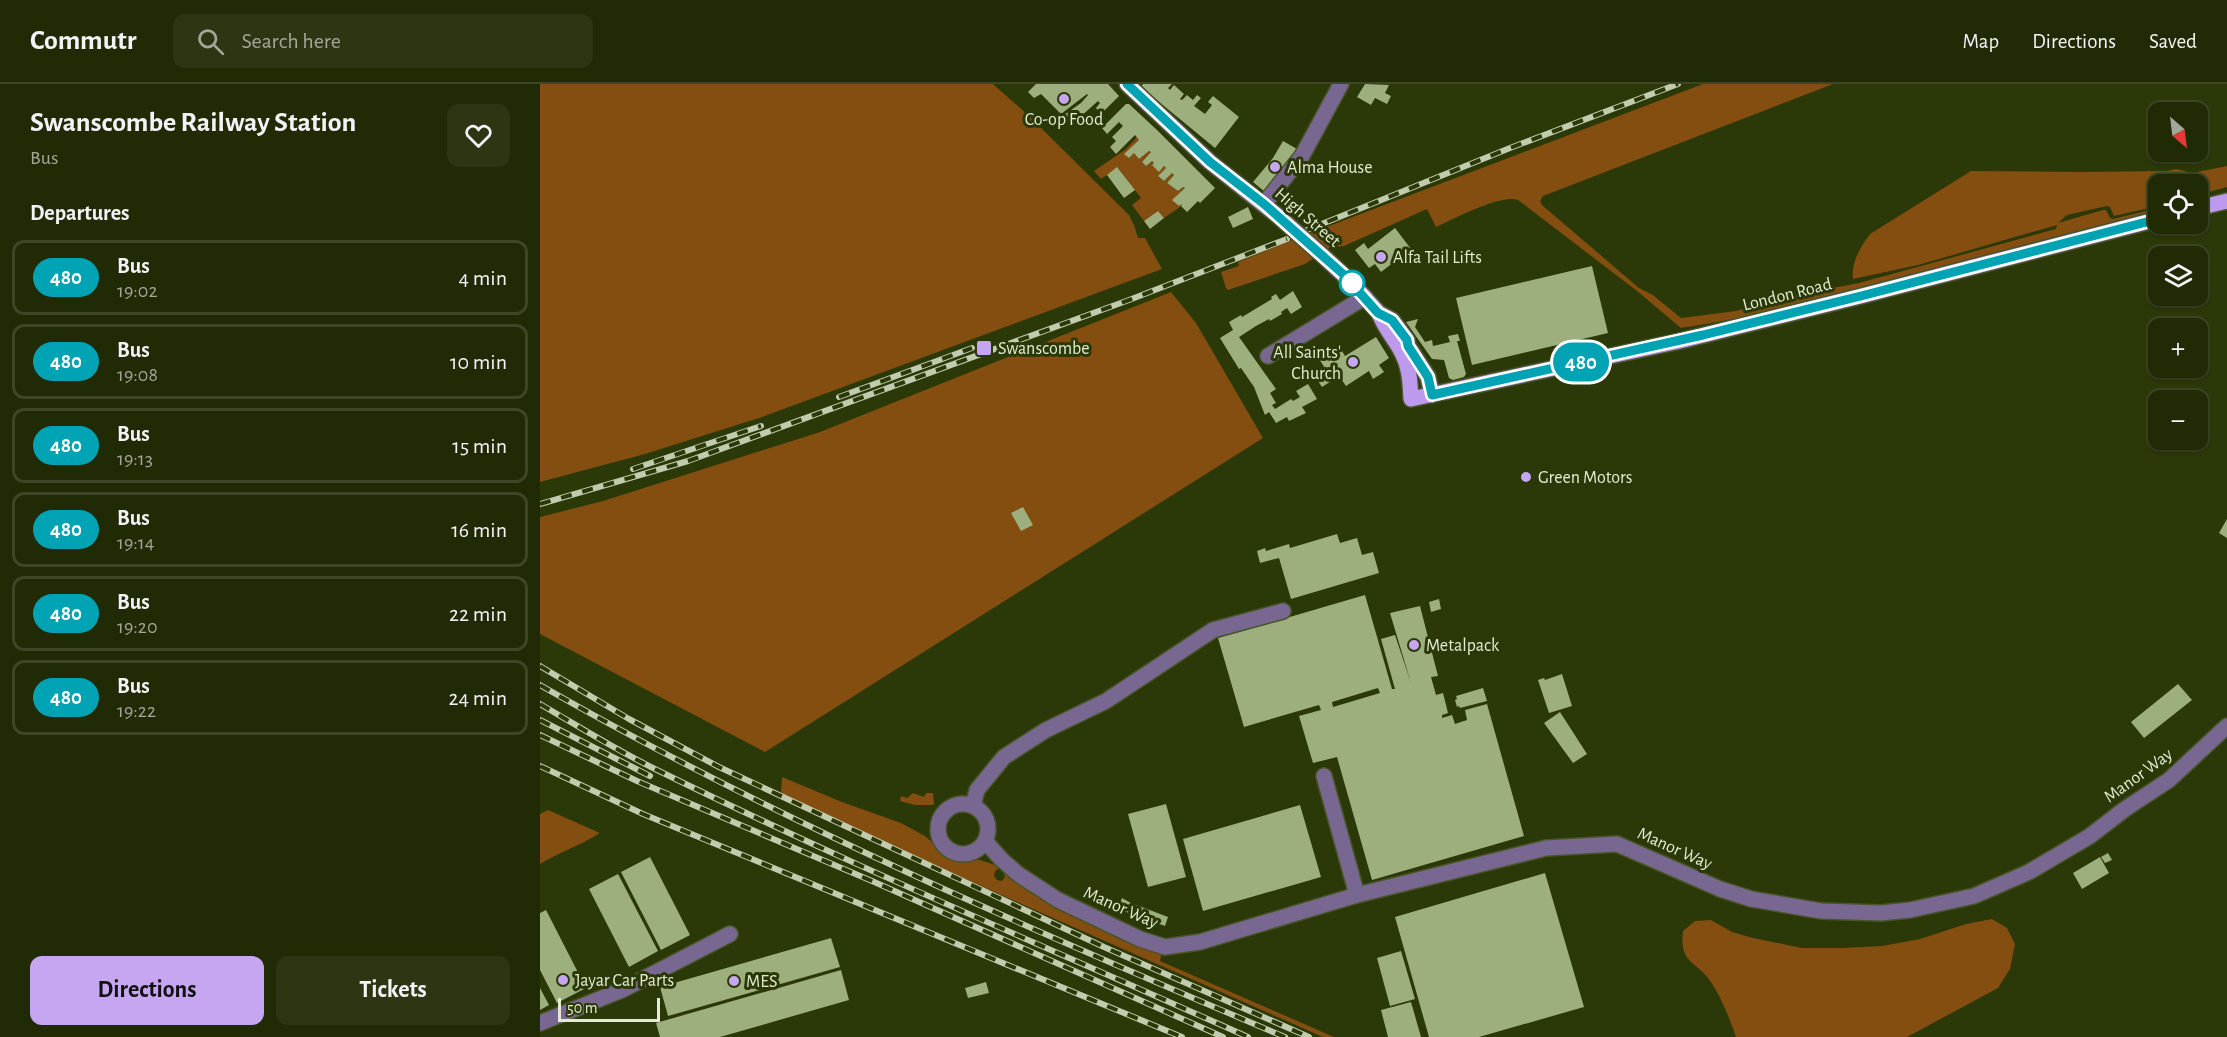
<!DOCTYPE html>
<meta charset="utf-8">
<style>
:root{--surface:#202a05;--page:#2d3613;--text:#f1f3f6;--muted:#a2a79a;--line:#3d4627;--accent:#c6a6f0}
body{margin:0;font-family:"Alegreya Sans",sans-serif;background:var(--page);color:var(--text);height:100vh;display:flex;flex-direction:column;font-size:22px;white-space:nowrap}
*{box-sizing:border-box;margin:0}
p{font-size:20px;color:var(--muted)}
.icon{flex:none;width:33px;height:33px;fill:none;stroke:currentColor;stroke-width:2;stroke-linecap:round;stroke-linejoin:round}
.map{position:relative;flex:1;overflow:hidden}
.panel{display:flex;flex-direction:column;background:var(--surface);width:540px}
.panel>*{flex:none}
.badge{padding:0 12px;border-radius:20px;font-size:21px;line-height:39px}
.needle{width:39px;rotate:152deg}
.tools{position:absolute;left:1608px;top:18px;display:grid;gap:12px}
.tools a{display:grid;place-items:center;width:60px;height:60px;border-radius:12px;background:var(--surface);box-shadow:0 2px 4px #0004,0 0 0 2px var(--line);font-size:30px}
.scale{position:absolute;left:18px;bottom:15px;width:102px;box-sizing:border-box;padding-left:6px;border:3px solid #e3ecd3;border-top:0;font-size:16px;line-height:21px;white-space:nowrap;color:#e3ecd3;-webkit-text-stroke:4px #2b3807;paint-order:stroke}
.map>.badge{position:absolute;translate:-50% -50%;box-shadow:0 0 0 3px #fff}
h2{padding:0 30px;font-size:22px;line-height:54px}
.round{display:grid;place-items:center;flex:none;width:63px;height:63px;border-radius:12px;background:var(--page)}
.summary{display:flex;align-items:center;justify-content:space-between;height:102px;padding:0 30px}
h1{font-size:28px;font-weight:700;line-height:45px}
.primary-button{display:flex;gap:12px;margin-top:auto;padding:12px 30px}
.primary-button a{flex:1;height:69px;border-radius:12px;background:var(--accent);color:#111;font-size:24px;font-weight:700;line-height:69px;text-align:center}
.primary-button a+a{background:var(--page);color:var(--text)}
ul{padding:0;list-style:none}
li{display:flex;align-items:center;gap:18px;height:75px;margin:0 12px 9px;padding:0 18px;border:3px solid var(--line);border-radius:12px}
li div{flex:1}
li b{display:block;font-size:22px}
li em{font-style:normal}
li .badge{min-width:66px;font-weight:700;text-align:center}
header{display:flex;align-items:center;gap:36px;box-sizing:border-box;height:84px;padding:0 30px;background:var(--surface);border-bottom:2px solid var(--line)}
header strong{font-size:28px}
nav{display:flex;gap:33px;margin-inline-start:auto;font-size:21px}
.search{width:420px;height:54px;background:var(--page);display:flex;align-items:center;gap:15px;box-sizing:border-box;padding:0 21px;border-radius:12px;color:var(--muted);font-size:22px}
main{display:flex;flex:1;min-height:0}
.map>svg:first-child{display:block}
.green{fill:#834e0f}
.building{fill:#9eaf7e;fill-rule:evenodd}
.lines{fill:none;stroke-linecap:round;stroke-linejoin:round}
.minor-casing{stroke:#485528;stroke-width:18}
.major-casing{stroke:#485528;stroke-width:18}
.minor{stroke:#786790;stroke-width:15}
.major{stroke:#be9aed;stroke-width:15}
.rail-casing{stroke:#c1cbad;stroke-width:6}
.rail{stroke:#2b3807;stroke-width:4;stroke-dasharray:11;stroke-linecap:butt}
.major-bridge-casing{stroke:#485528;stroke-width:18;stroke-linecap:butt}
.major-bridge{stroke:#be9aed;stroke-width:15}
.line-casing{stroke:#fff;stroke-width:14}
.line{stroke:#00a3b4;stroke-width:9}
.poi-dot{fill:#c6a6f0;stroke:#2b3807;stroke-width:2}
.stop-dot{fill:#fff;stroke:#00a3b4;stroke-width:3}
.labels{text-anchor:middle;stroke-width:6;stroke-linejoin:round;paint-order:stroke}
.poi-label{font-size:18px;fill:#e3ecd3;stroke:#2b3807;text-anchor:start}
.street-label{font-size:18px;fill:#e3ecd3;stroke:#2b3807}
</style>
<header>
<strong>Commutr</strong>
<div class="search"><svg class="icon" aria-label="search" viewBox="0 0 24 24"><circle cx="10" cy="10" r="6"/><path d="M15 15l6 6"/></svg>Search here</div>
<nav><a>Map</a><a>Directions</a><a>Saved</a></nav>
</header>
<main>
<section class="panel">
<div class="summary"><div><h1>Swanscombe Railway Station</h1><p>Bus</p></div><a class="round"><svg class="icon" aria-label="heart" viewBox="0 0 24 24"><path d="M12 20l-8-8c-3-5 5-10 8-4 3-6 11-1 8 4z"/></svg></a></div>
<h2>Departures</h2>
<ul>
<li><span class="badge" style="background:#00a3b4;color:#fff">480</span><div><b>Bus</b><p>19:02</p></div><em>4 min</em></li>
<li><span class="badge" style="background:#00a3b4;color:#fff">480</span><div><b>Bus</b><p>19:08</p></div><em>10 min</em></li>
<li><span class="badge" style="background:#00a3b4;color:#fff">480</span><div><b>Bus</b><p>19:13</p></div><em>15 min</em></li>
<li><span class="badge" style="background:#00a3b4;color:#fff">480</span><div><b>Bus</b><p>19:14</p></div><em>16 min</em></li>
<li><span class="badge" style="background:#00a3b4;color:#fff">480</span><div><b>Bus</b><p>19:20</p></div><em>22 min</em></li>
<li><span class="badge" style="background:#00a3b4;color:#fff">480</span><div><b>Bus</b><p>19:22</p></div><em>24 min</em></li>
</ul>
<div class="primary-button"><a>Directions</a><a>Tickets</a></div>
</section>
<div class="map">
<svg width="1687" height="953" viewBox="0 0 1687 953">
<rect width="100%" height="100%" fill="#2b3807"/>
<path class="green" d="M 0,0 L 453,0 L 488,31 L 589,131 L 594,141 L 598,154 L 605,154 L 622,185 L 219,334 L 105,370 L 0,398 Z
M 1163,0 L 1293,0 L 1003,112 L 1000,117 L 1002,121 L 1099,204 L 1113,211 L 1141,234 L 1196,227 L 1236,215 L 1319,199 L 1516,145 L 1517,141 L 1378,181 L 1313,195 C 1311,179 1320,163 1330,150 L 1431,87 L 1540,88 L 1628,87 L 1636,85 L 1652,89 L 1687,82 L 1687,103 L 1658,111 L 1658,100 L 1618,100 L 1618,122 L 1574,132 L 1570,123 L 1567,122 L 1527,131 L 1518,139 L 1563,126 L 1566,126 L 1570,134 L 1573,135 L 1618,124 L 1618,127 C 1460,169 1303,218 1141,244 L 1097,207 L 978,116 C 961,110 914,135 896,143 L 887,125 L 804,162 L 789,164 L 765,180 L 688,206 L 686,204 L 681,188 L 699,182 L 698,178 L 752,156 Z
M 597,53 L 599,56 L 585,70 L 589,74 L 594,69 L 599,75 L 609,67 L 611,68 L 602,78 L 606,82 L 612,77 L 614,79 L 612,81 L 619,87 L 624,82 L 626,84 L 618,92 L 624,97 L 632,89 L 634,91 L 627,99 L 638,107 L 643,103 L 645,104 L 633,116 L 639,122 L 643,121 L 624,134 L 618,127 L 604,137 L 592,121 L 601,114 L 578,84 L 561,95 L 554,87 L 586,65 Z
M 631,208 L 656,239 L 723,354 L 225,668 L 0,550 L 0,433 L 63,417 L 280,348 Z
M 242,693 L 302,718 L 361,739 L 385,752 L 409,773 L 420,776 L 440,776 L 461,783 L 455,787 L 454,792 L 457,796 L 462,797 L 465,793 L 463,785 L 622,867 L 620,877 L 794,953 L 783,953 C 602,873 420,795 241,709 Z
M 373,709 L 384,713 L 386,709 L 393,709 L 394,721 L 375,721 L 360,717 L 361,712 L 367,714 Z
M 8,726 L 60,749 C 41,761 20,768 0,780 L 0,730 Z
M 1452,835 L 1467,844 L 1475,860 L 1470,885 L 1458,904 L 1367,953 L 1196,953 C 1189,933 1182,915 1171,898 C 1156,876 1139,880 1143,847 L 1155,837 L 1171,836 L 1192,848 L 1213,854 L 1262,864 L 1303,864 L 1342,862 L 1380,855 L 1426,840 Z"/>
<path class="building" d="M 496,0 L 568,0 L 579,12 L 561,30 L 556,24 L 560,19 L 558,17 L 539,34 L 537,32 L 519,44 L 514,38 L 541,19 L 548,11 L 547,10 L 521,30 L 501,10 L 494,14 L 488,8 Z
M 603,0 L 632,0 L 628,4 L 630,6 L 634,1 L 644,10 L 640,15 L 642,16 L 647,11 L 653,16 L 657,11 L 661,14 L 654,22 L 665,30 L 672,21 L 668,18 L 673,12 L 699,33 L 675,64 L 601,3 Z
M 825,0 L 849,1 L 845,9 L 851,12 L 847,20 L 835,14 L 831,21 L 817,13 Z
M 586,20 L 589,20 L 617,46 L 675,104 L 660,119 L 658,117 L 647,128 L 641,122 L 642,120 L 639,122 L 632,116 L 645,104 L 643,103 L 638,107 L 627,99 L 634,91 L 632,89 L 624,97 L 618,92 L 626,84 L 624,82 L 619,88 L 612,81 L 614,79 L 612,77 L 606,82 L 602,78 L 611,68 L 609,67 L 599,75 L 594,69 L 589,74 L 584,70 L 599,56 L 595,51 L 576,70 L 570,63 L 576,57 L 572,53 L 583,42 L 579,38 L 567,50 L 562,44 Z
M 743,57 L 757,65 L 725,108 L 713,98 L 733,74 Z
M 577,83 L 595,106 L 584,114 L 567,91 Z
M 708,123 L 713,135 L 693,144 L 688,133 Z
M 618,127 L 624,134 L 610,145 L 604,137 Z
M 855,144 L 871,165 L 841,188 L 835,180 L 829,184 L 815,166 L 824,159 L 828,165 Z
M 1052,182 L 1068,249 L 932,281 L 916,214 Z
M 753,207 L 762,223 L 751,230 L 747,224 L 741,228 L 742,230 L 730,237 L 729,235 L 716,242 L 699,253 L 736,305 L 730,309 L 736,319 L 732,321 L 735,325 L 751,315 L 753,317 L 760,313 L 756,307 L 768,300 L 777,315 L 762,323 L 766,329 L 749,337 L 747,333 L 736,339 L 729,328 L 725,331 L 714,303 L 701,284 L 699,285 L 680,254 L 693,246 L 689,238 L 701,231 L 702,233 L 732,215 L 731,213 L 736,210 L 740,216 Z
M 878,235 L 875,243 L 885,258 L 892,256 L 893,262 L 910,258 L 908,252 L 918,250 L 920,257 L 917,257 L 926,290 L 924,293 L 913,296 L 909,294 L 904,276 L 892,275 L 866,238 Z
M 836,253 L 849,274 L 839,281 L 844,288 L 833,295 L 829,287 L 806,302 L 799,292 L 782,303 L 774,291 L 785,284 L 779,275 L 799,262 L 805,272 Z
M 483,423 L 493,441 L 481,447 L 471,429 Z
M 1687,435 L 1687,454 L 1679,449 Z
M 797,450 L 800,459 L 817,454 L 822,471 L 833,468 L 839,489 L 751,515 L 739,474 L 720,479 L 717,467 L 725,464 L 726,467 L 749,460 L 750,464 Z
M 825,511 L 852,605 L 855,605 L 841,555 L 855,551 L 871,599 L 850,529 L 880,522 L 898,592 L 891,593 L 896,611 L 903,609 L 908,629 L 902,631 L 902,634 L 912,631 L 915,640 L 927,636 L 925,626 L 947,620 L 984,752 L 832,796 L 797,673 L 773,679 L 759,632 L 781,626 L 779,621 L 704,643 L 678,554 ZM 838,604 L 840,609 L 793,623 L 792,618 Z
M 899,515 L 901,525 L 891,528 L 889,518 Z
M 1022,590 L 1032,622 L 1009,629 L 998,596 L 1004,594 L 1005,596 Z
M 1638,600 L 1652,616 L 1604,654 L 1591,638 Z
M 943,604 L 947,617 L 920,624 L 919,622 L 917,623 L 915,616 L 917,615 L 916,612 Z
M 1020,628 L 1047,670 L 1033,679 L 1004,639 Z
M 626,720 L 646,793 L 608,803 L 588,730 Z
M 760,721 L 781,793 L 663,827 L 643,755 Z
M 1568,769 L 1572,776 L 1565,779 L 1561,773 Z
M 110,773 L 150,851 L 121,866 L 81,788 Z
M 1560,773 L 1569,789 L 1542,805 L 1533,789 Z
M 1005,789 L 1044,923 L 939,953 L 889,953 L 855,833 Z
M 78,790 L 118,867 L 89,883 L 49,805 Z
M 582,814 L 591,819 L 628,833 L 625,842 L 578,825 Z
M 6,826 L 46,904 L 17,919 L 0,886 L 0,829 Z
M 291,854 L 300,883 L 128,932 L 120,903 Z
M 861,867 L 875,915 L 850,922 L 837,874 Z
M 301,886 L 309,916 L 180,953 L 120,953 L 116,939 Z
M 446,898 L 449,909 L 428,914 L 425,904 Z
M 0,904 L 9,921 L 0,926 Z
M 871,918 L 881,953 L 848,953 L 841,926 Z"/>
<g class="lines">
<g class="minor-casing">
<path id="minor" d="M 724,120 L 762,72 L 801,0
M 728,272 L 825,213
M 784,692 L 817,811
M398 745a25 25 0 1 1 50 0a25 25 0 1 1-50 0Z
M 433,722 L 437,706 L 464,673 L 506,646 L 566,617 L 673,546 L 743,527
M 445,757 L 461,775 L 478,790 L 518,816 L 600,855 L 625,863 L 660,858 L 817,811 L 1006,764 L 1077,760 L 1180,805 L 1211,815 L 1281,827 L 1341,829 L 1370,826 L 1434,812 L 1489,788 L 1550,752 L 1585,725 L 1629,696 L 1687,642
M 0,939 L 82,906 L 190,850"/>
</g>
<g class="major-casing">
<path id="major" d="M 587,0 L 670,78 L 738,132
M 1658,124 L 1687,117
M 782,171 L 809,196 L 839,229 L 852,236 L 867,256 L 868,262 L 888,293 L 892,311
M 839,229 C 844,244 855,255 862,269 C 870,284 870,300 871,315 L 1140,257 L 1321,212 L 1618,135"/>
</g>
<use href="#minor" class="minor"/>
<use href="#major" class="major"/>
<g class="rail-casing">
<path id="rail" d="M 767,146 L 970,64 L 1138,0
M 299,313 L 432,264
M 93,385 L 221,342
M 0,420 L 148,377 L 589,216 L 747,155
M 0,582 L 89,635 L 179,683 L 564,863 L 769,953
M 0,601 C 239,738 492,846 745,953
M 0,620 C 38,642 76,666 115,685 C 309,781 510,864 708,953
M 0,636 L 110,692
M 0,651 L 97,697 L 332,797 L 683,953
M 0,682 L 103,730 L 642,953"/>
</g>
<use href="#rail" class="rail"/>
<g class="major-bridge-casing">
<path id="major-bridge" d="M 738,132 L 782,171"/>
</g>
<use href="#major-bridge" class="major-bridge"/>
</g>
<g class="lines">
<g class="line-casing">
<path id="line" d="M 587,0 L 670,78 L 724,120 L 803,190 L 838,229 L 852,236 L 867,256 L 868,262 L 888,293 L 892,311 L 1163,251 L 1321,212 L 1618,135"/>
</g>
<use href="#line" class="line"/>
</g>
<g class="poi-dot">
<circle cx="524" cy="15" r="6"/>
<circle cx="735" cy="83" r="6"/>
<circle cx="841" cy="173" r="6"/>
<rect x="436" y="256" width="16" height="16" rx="3"/>
<circle cx="813" cy="278" r="6"/>
<circle cx="986" cy="393" r="6"/>
<circle cx="874" cy="561" r="6"/>
<circle cx="23" cy="896" r="6"/>
<circle cx="194" cy="897" r="6"/>
</g>
<circle class="stop-dot" cx="812" cy="199" r="12"/>
<g class="labels">
<g class="poi-label">
<text x="524" y="41" text-anchor="middle">Co-op Food</text>
<text x="747" y="89">Alma House</text>
<text x="853" y="179">Alfa Tail Lifts</text>
<text x="458" y="270">Swanscombe</text>
<text x="801" y="274" text-anchor="end">All Saints'<tspan x="801" dy="21">Church</tspan></text>
<text x="998" y="399">Green Motors</text>
<text x="886" y="567">Metalpack</text>
<text x="35" y="902">Jayar Car Parts</text>
<text x="206" y="903">MES</text>
</g>
<g class="street-label">
<text transform="translate(768 133) rotate(41)" y="6">High Street</text>
<text transform="translate(1247 210) rotate(-14)" y="6">London Road</text>
<text transform="translate(1598 691) rotate(-36)" y="6">Manor Way</text>
<text transform="translate(1135 764) rotate(24)" y="6">Manor Way</text>
<text transform="translate(581 823) rotate(24)" y="6">Manor Way</text>
</g>
</g>
</svg>
<div class="tools">
<a><svg class="needle" viewBox="-14 -14 28 28"><path d="M0-13l5 13h-10z" fill="#e53935"/><path d="M0 13l5-13h-10z" fill="#a2a79a"/></svg></a>
<a><svg class="icon" aria-label="locate" viewBox="0 0 24 24"><circle cx="12" cy="12" r="6"/><path d="M12 2v4M12 18v4M2 12h4M18 12h4"/></svg></a>
<a><svg class="icon" aria-label="layers" viewBox="0 0 24 24"><path d="M12 4l9 5-9 5-9-5zM3 14l9 5 9-5"/></svg></a>
<a>+</a>
<a>−</a>
</div>
<div class="scale">50 m</div>
<b class="badge" style="left:1041px;top:278px;background:#00a3b4;color:#fff">480</b>
</div>
</main>
